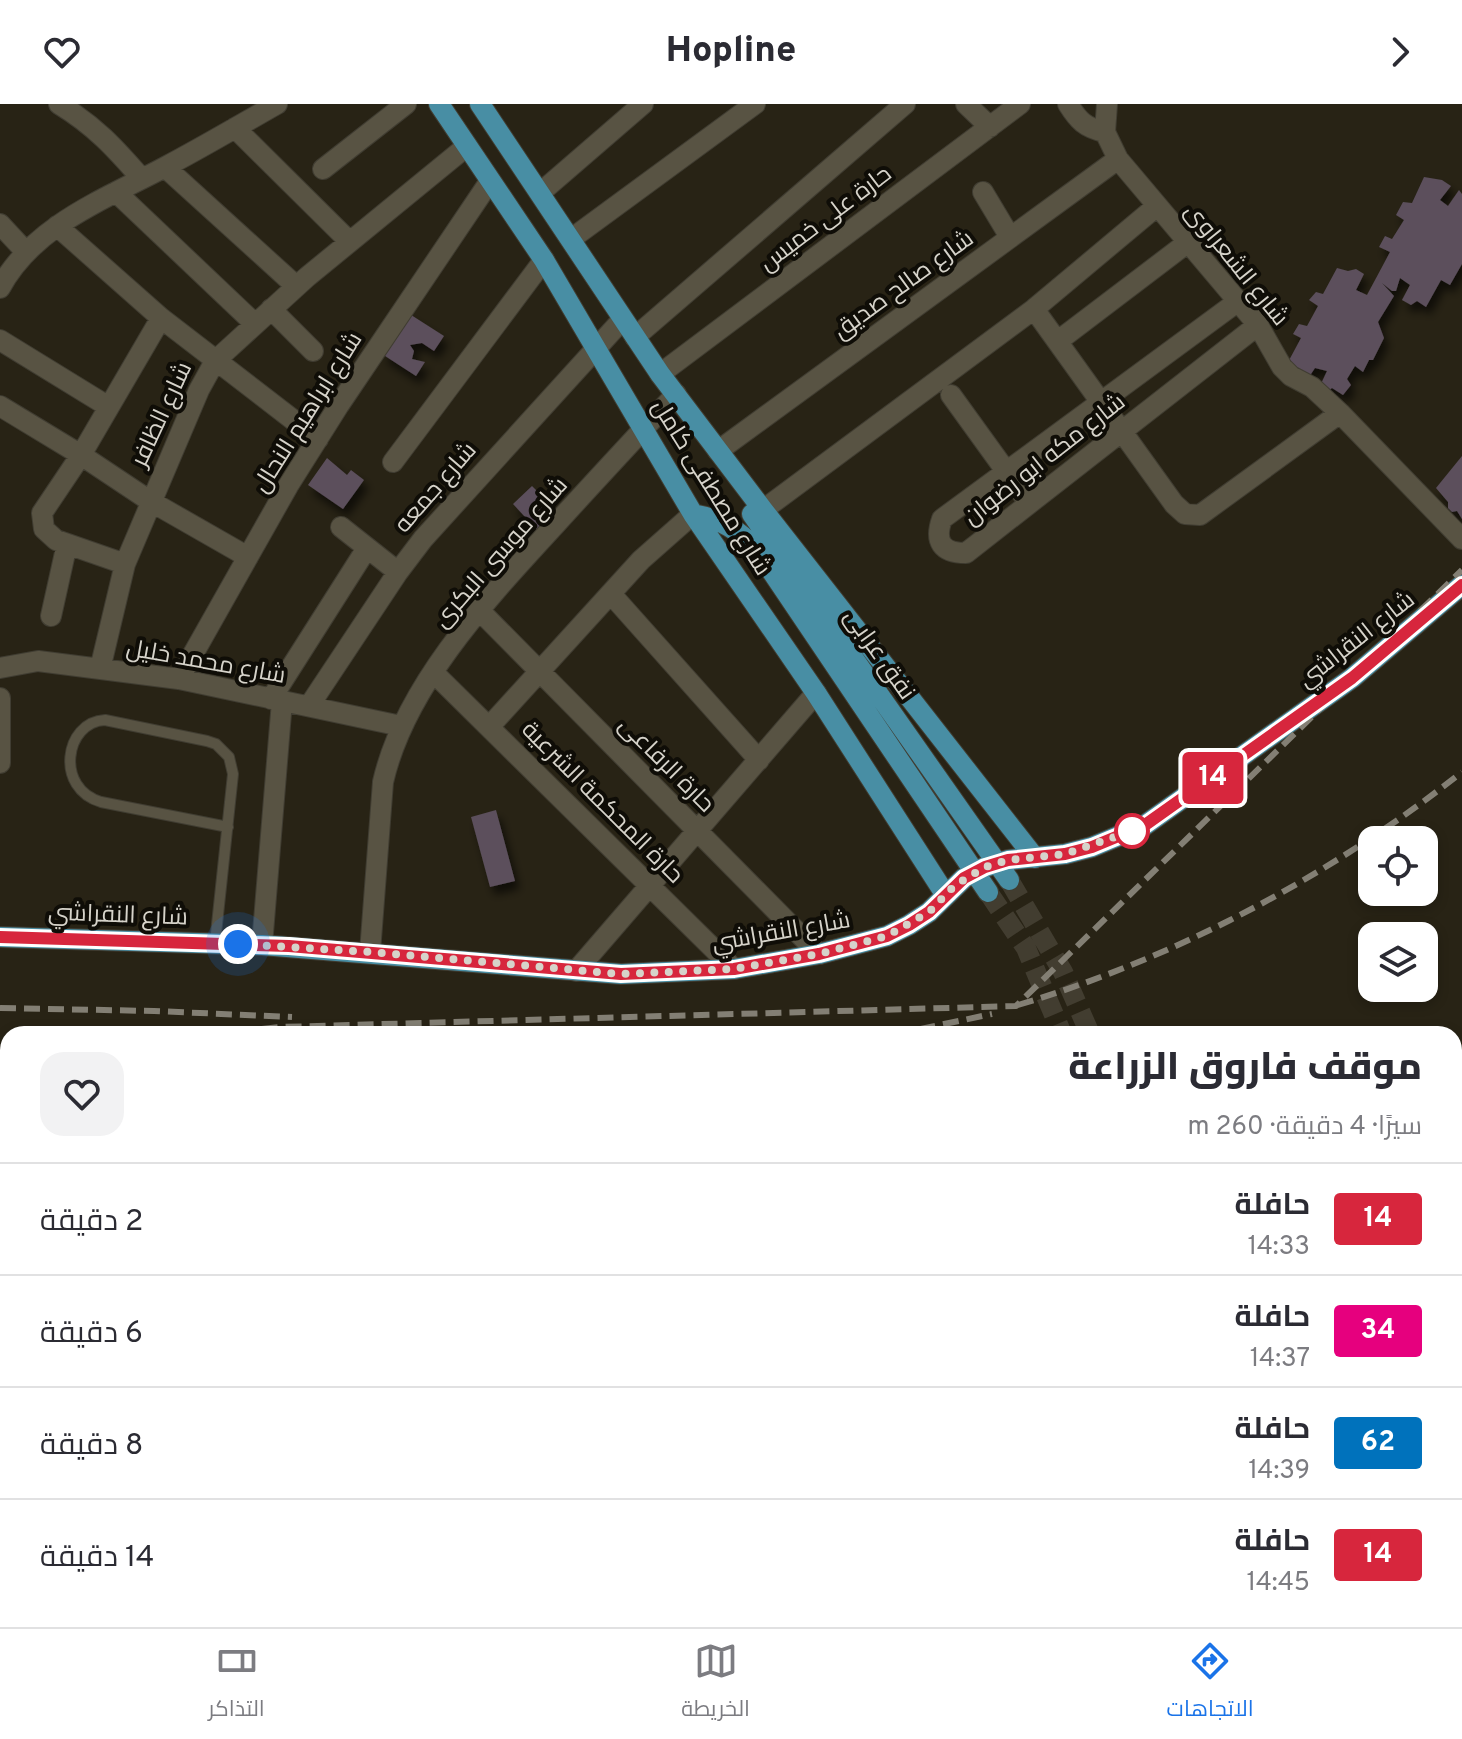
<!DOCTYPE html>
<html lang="ar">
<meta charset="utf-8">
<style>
:root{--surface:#fff;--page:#f2f2f3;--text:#2b2b33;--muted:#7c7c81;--line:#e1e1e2;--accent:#1a73e8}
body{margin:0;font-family:Overpass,Cairo,sans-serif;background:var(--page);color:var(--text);direction:rtl;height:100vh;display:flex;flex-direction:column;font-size:30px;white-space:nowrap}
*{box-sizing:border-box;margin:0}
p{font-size:26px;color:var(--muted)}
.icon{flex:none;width:44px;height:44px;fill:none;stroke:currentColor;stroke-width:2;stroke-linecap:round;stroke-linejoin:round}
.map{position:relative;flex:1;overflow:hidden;direction:ltr}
.side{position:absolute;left:0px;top:922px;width:1462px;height:602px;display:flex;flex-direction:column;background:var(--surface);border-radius:24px 24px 0 0;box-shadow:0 4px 12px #0003;direction:rtl}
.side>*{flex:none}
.badge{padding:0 16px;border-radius:6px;font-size:28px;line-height:52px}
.tools{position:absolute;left:1358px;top:722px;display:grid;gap:16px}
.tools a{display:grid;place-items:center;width:80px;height:80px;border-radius:16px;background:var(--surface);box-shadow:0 4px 12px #0003;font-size:40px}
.you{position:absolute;width:40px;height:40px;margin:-20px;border:6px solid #fff;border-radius:50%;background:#1a73e8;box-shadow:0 0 0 12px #1a73e833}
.map>.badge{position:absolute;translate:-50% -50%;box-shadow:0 0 0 4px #fff}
.round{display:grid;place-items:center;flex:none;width:84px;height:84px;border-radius:24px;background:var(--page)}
.summary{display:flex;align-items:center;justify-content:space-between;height:136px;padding:0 40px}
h1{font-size:38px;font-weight:800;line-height:60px}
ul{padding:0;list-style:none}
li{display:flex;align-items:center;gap:24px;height:112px;padding:0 40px;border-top:2px solid var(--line)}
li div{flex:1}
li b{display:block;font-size:30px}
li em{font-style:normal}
li .badge{min-width:88px;font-weight:700;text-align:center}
header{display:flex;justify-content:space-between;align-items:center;height:104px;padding:0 40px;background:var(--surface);font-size:36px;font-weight:800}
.menu{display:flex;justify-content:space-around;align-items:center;height:112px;border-top:2px solid var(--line);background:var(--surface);font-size:22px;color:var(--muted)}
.menu a{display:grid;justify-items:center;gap:4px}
.menu .active{color:var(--accent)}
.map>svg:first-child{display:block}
.building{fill:#5b4f5c;filter:url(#shadow)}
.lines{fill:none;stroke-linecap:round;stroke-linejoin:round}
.primary-tunnel{stroke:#423d30;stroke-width:20;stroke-dasharray:20 10;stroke-linecap:butt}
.service-casing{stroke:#403d32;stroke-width:12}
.minor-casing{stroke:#403d32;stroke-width:22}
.primary-casing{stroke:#403d32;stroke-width:22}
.service{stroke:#585343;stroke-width:10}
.minor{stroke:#585343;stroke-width:20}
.primary{stroke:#488ea4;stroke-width:20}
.rail{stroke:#837f74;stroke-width:6;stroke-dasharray:16 8;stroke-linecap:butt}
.line-casing{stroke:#fff;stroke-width:18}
.line{stroke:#d7263d;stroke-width:12}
.walk{stroke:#d6d3ca;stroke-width:8;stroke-dasharray:0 14.4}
.stop-dot{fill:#fff;stroke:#d7263d;stroke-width:4}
.labels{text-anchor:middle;stroke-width:8;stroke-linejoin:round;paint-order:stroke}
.street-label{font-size:24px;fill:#d6d3ca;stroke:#0f0d07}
</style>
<header><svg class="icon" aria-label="forward" viewBox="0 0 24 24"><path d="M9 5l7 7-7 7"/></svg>Hopline<svg class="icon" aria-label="heart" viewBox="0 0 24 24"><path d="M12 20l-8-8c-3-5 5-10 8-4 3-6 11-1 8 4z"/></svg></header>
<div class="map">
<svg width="1462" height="1523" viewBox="0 0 1462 1523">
<defs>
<filter id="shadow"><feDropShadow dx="4.5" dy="8" stdDeviation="4" flood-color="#0009"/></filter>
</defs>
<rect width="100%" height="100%" fill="#282315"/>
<path class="building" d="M 1424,73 L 1442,76 L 1451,82 L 1440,96 L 1448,102 L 1459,86 L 1462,90 L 1462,160 L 1450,181 L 1441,176 L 1426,203 L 1417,197 L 1411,201 L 1402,196 L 1410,181 L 1400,174 L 1396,187 L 1392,187 L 1382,179 L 1394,192 L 1378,218 L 1384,234 L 1373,256 L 1369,256 L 1363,268 L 1355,262 L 1347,275 L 1351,281 L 1343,291 L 1332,284 L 1328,287 L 1319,284 L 1327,267 L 1315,264 L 1307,276 L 1287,260 L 1301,234 L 1293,230 L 1299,220 L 1307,222 L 1318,202 L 1309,196 L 1316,188 L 1323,190 L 1337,164 L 1348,167 L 1356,165 L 1364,170 L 1356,186 L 1367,191 L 1390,148 L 1379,143 L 1385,132 L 1392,135 L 1404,116 L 1396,111 L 1403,98 L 1412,99 Z
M 408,209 L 444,232 L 434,247 L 422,239 L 410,241 L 414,247 L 412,255 L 425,258 L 416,272 L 382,250 Z
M 1462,352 L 1462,415 L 1457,407 L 1452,408 L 1448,404 L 1448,398 L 1436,384 Z
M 327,354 L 347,371 L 351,366 L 364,376 L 343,405 L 308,381 Z
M 532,382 L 560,410 L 540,429 L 513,400 Z
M 496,706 L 515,777 L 490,783 L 471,713 Z
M 1454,1362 L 1462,1367 L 1462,1401 L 1454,1397 Z"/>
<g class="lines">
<path class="primary-tunnel" d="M 1009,776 L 1063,868 L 1090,930
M 988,788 L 1026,844 L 1062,930"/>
<g class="service-casing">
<path id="service" d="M 215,839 L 233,670 L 229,653 L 216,640 L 207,637 L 105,616 C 64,618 55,685 101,698 L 228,723"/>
</g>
<g class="minor-casing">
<path id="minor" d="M 59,0 C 95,22 115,44 142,75
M 966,0 L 990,23
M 1068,0 C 1078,16 1085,24 1105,28
M 1107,0 L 1105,28 L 1118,55 L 1258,221 L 1282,263 L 1291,272 L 1312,283 L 1340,309 L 1462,435
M 235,24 L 349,137
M 165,63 L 296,182
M 323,65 L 406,0
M 116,88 L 254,219
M 983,88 L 1010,133
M 540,89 L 643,0
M 0,120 L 26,148
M 57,122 L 161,214 L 318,335
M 571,135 L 755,0
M 0,184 C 34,121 105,95 165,63 C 203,43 240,21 277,0
M 1237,198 L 942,415 C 934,438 942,449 966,449 L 1258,221
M 271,205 L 313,247
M 1034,205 L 1174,400 L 1185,410 L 1200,411 L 1340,309
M 635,233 L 905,0
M 0,236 L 109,303
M 1058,237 L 1187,139
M 660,270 L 1020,0
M 951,291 L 1029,399
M 0,302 L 81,351 L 150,397 L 248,453
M 718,347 L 1118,55
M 393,358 L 544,156
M 763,406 L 1034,205 L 1157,102
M 341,423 L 398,468
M 125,460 L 56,436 L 44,425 L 42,409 L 81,351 L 161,214
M 611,490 L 759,656
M 479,506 L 819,850
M 51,512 L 67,440
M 0,564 L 38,557 L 179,575 L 401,622
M 100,565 L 125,460 L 199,286 L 215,257 L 307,173 L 467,42
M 434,569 L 734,865
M 179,575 L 288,382 L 339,301 L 490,77
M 0,594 L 0,659
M 271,595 L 367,444
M 309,602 L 398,468 L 423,435 L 622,216
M 489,623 L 641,456 L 693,410
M 262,841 L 282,597
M 370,848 L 383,678 C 405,581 489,493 555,421 C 595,377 635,334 676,290
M 576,867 L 816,589
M 0,1041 L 8,1044
M 0,1153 L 8,1156
M 0,1326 L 8,1330
M 0,1404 L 8,1407
M 1454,1418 L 1462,1423
M 0,1457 L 8,1460
M 1454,1485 L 1462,1481
M 0,1509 L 8,1486
M 260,1516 L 276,1523
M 390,1516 L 404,1523
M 590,1516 L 604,1523
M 828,1516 L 832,1523
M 787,1523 L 800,1516
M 1109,1523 L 1118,1516
M 1338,1523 L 1366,1516"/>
</g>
<g class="primary-casing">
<path id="primary" d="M 439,0 L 544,156 L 693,410 L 816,589 L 945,790
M 480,0 L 660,270 L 763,406 L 1035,754
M 693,410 C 721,415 739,426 758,447 L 988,788
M 752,410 L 1009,776
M 0,833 L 262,841 L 621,870 L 734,865 L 819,850 L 887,832 L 909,821 L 929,808 L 964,774 L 985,763 L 1008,756 L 1065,750 L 1092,743 L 1145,721 L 1352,574 L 1462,481
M 0,992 L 8,992
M 1220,1516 L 1222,1523
M 1251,1516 L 1252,1523
M 1423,1516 L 1429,1523"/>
</g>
<use href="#service" class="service"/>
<use href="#minor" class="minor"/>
<use href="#primary" class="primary"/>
<path class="rail" d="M 1018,901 C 1178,853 1332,771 1462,668
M 0,904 L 154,907 L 292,913
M 552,926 L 662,930
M 214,930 L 280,923 L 1016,902 L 1462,466
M 896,930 L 992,910
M 0,954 L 8,953
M 1454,1104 L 1462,1107
M 1454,1119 L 1462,1122
M 1454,1134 L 1462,1136"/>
</g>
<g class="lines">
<g class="line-casing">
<path id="line" d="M 0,833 L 289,842 L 621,870 L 734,865 L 819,850 L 887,832 L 909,821 L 929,808 L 964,774 L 985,763 L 1008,756 L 1065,750 L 1092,743 L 1145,721 L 1352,574 L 1462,481"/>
</g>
<use href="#line" class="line"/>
<path class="walk" d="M 238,840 L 370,848 L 621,870 L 734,865 L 819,850 L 887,832 L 929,808 L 954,782 L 985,763 L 1008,756 L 1065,750 L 1132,727"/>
</g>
<circle class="stop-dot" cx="1132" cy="727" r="16"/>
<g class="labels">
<g class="street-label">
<text transform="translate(825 114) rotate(-37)" y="8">حارة على خميس</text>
<text transform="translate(1237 160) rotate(51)" y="8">شارع الشعراوى</text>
<text transform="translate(903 180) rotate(-36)" y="8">شارع صالح صديق</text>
<text transform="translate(307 308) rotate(-58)" y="8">شارع ابراهيم النحال</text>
<text transform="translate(161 310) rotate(-65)" y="8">شارع الظافر</text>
<text transform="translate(1044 355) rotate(-38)" y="8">شارع مكه ابو رضوان</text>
<text transform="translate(435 383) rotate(-49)" y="8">شارع جمعه</text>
<text transform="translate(712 383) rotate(58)" y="8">شارع مصطفى كامل</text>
<text transform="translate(500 448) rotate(-49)" y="8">شارع موسى البكرى</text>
<text transform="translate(1356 535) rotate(-38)" y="8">شارع النقراشي</text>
<text transform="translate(880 550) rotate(55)" y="8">نفق عرابى</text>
<text transform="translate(206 557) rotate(10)" y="8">شارع محمد خليل</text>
<text transform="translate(667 660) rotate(45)" y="8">حارة الرفاعى</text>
<text transform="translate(603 698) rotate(45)" y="8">حارة المحكمة الشرعية</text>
<text transform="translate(118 810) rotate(2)" y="8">شارع النقراشي</text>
<text transform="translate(781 827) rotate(-10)" y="8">شارع النقراشي</text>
</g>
</g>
</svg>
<div class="tools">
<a><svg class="icon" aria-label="locate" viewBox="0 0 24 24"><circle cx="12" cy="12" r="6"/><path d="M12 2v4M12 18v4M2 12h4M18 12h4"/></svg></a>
<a><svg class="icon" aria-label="layers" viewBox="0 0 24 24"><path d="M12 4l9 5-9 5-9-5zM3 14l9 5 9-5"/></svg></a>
</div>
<div class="you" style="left:238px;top:840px"></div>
<b class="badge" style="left:1213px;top:674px;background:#d7263d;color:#fff">14</b>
<section class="side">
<div class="summary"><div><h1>موقف فاروق الزراعة</h1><p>سيرًا · 4 دقيقة · 260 m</p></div><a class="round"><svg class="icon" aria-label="heart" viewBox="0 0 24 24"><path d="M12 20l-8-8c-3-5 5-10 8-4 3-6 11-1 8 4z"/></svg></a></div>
<ul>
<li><span class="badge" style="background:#d7263d;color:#fff">14</span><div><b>حافلة</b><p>14:33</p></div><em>2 دقيقة</em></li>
<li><span class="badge" style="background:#e6007e;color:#fff">34</span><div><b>حافلة</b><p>14:37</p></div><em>6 دقيقة</em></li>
<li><span class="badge" style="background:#0072bc;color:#fff">62</span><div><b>حافلة</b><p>14:39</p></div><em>8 دقيقة</em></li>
<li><span class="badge" style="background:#d7263d;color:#fff">14</span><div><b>حافلة</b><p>14:45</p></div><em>14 دقيقة</em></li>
</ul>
</section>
</div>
<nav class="menu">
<a class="active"><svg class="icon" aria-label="directions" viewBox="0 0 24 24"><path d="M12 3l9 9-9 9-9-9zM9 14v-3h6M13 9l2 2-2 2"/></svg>الاتجاهات</a>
<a><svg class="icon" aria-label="map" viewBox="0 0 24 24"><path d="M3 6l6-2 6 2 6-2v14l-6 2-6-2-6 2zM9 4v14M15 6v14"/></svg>الخريطة</a>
<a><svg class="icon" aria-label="tickets" viewBox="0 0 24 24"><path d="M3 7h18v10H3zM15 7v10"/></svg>التذاكر</a>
</nav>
